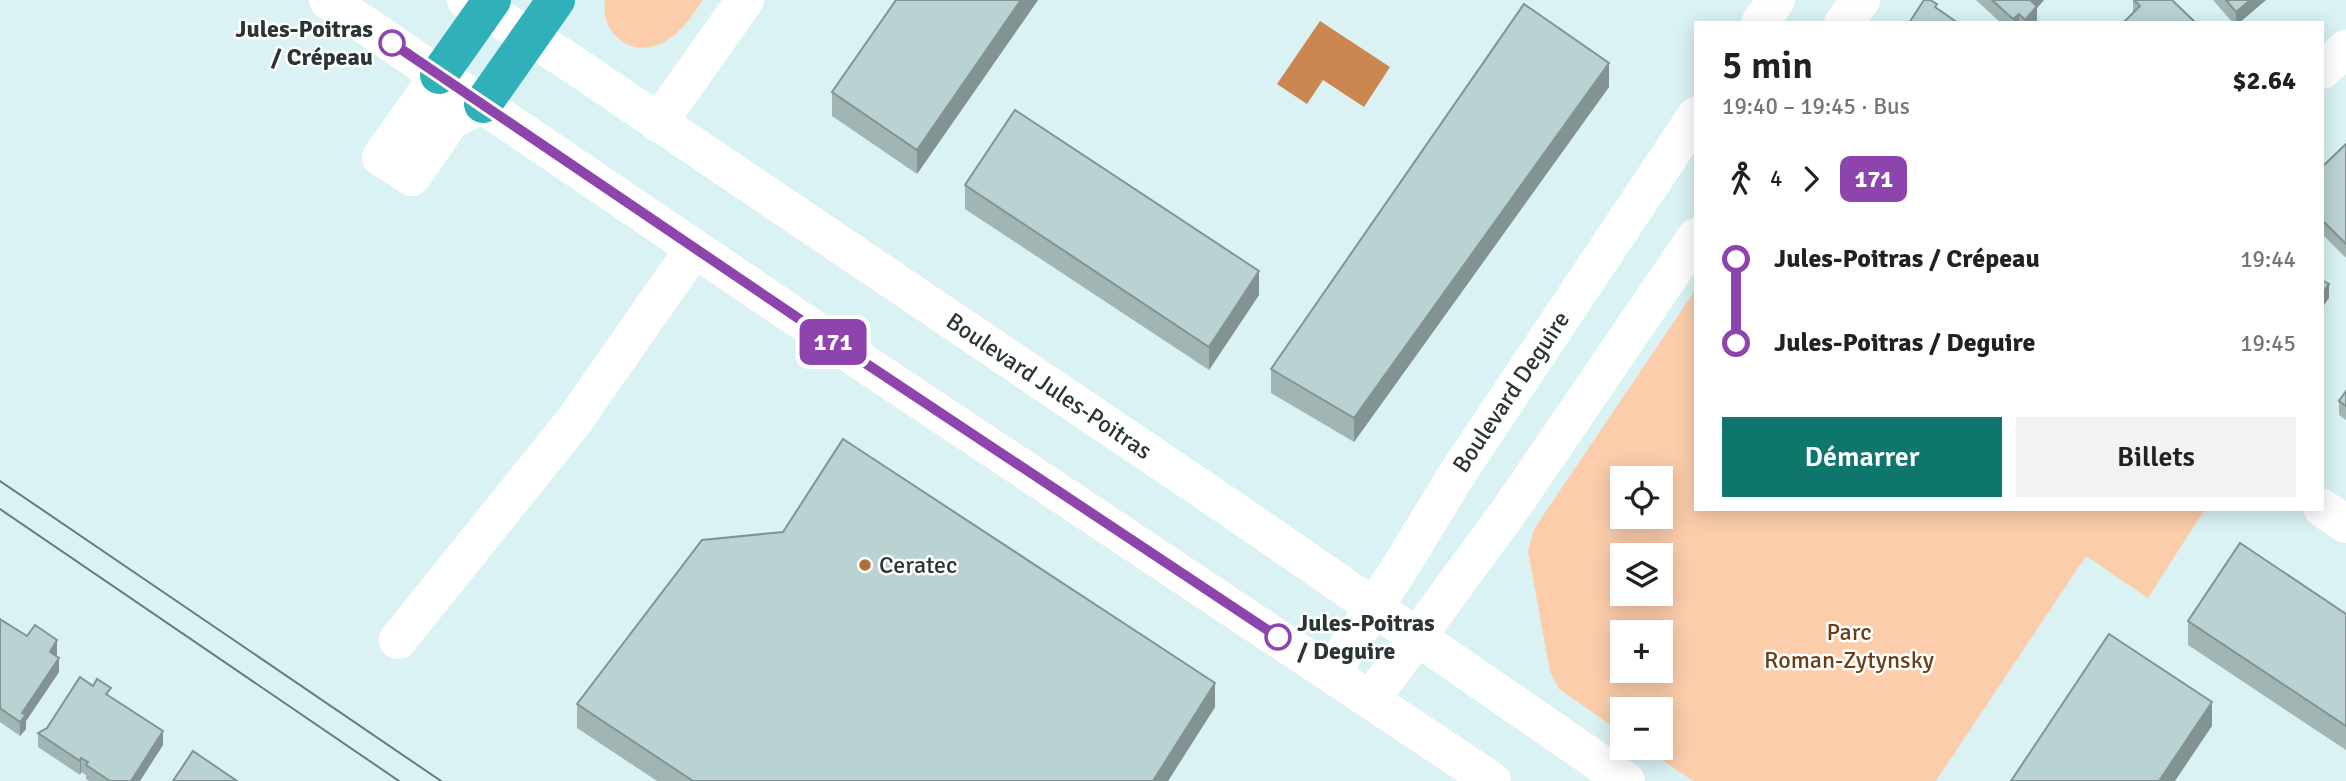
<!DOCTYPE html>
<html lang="fr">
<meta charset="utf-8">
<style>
:root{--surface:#fff;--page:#f2f2f2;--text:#202124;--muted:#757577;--accent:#0f766e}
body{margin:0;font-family:Signika,sans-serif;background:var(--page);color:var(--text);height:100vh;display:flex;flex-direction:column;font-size:26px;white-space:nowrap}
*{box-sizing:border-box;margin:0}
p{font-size:23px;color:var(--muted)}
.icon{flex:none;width:38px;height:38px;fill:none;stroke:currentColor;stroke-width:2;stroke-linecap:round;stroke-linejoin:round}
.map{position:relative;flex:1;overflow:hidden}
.sheet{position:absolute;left:1694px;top:21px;width:630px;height:490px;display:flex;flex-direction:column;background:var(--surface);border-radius:0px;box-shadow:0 4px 18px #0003}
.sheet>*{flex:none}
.badge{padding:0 14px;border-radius:10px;font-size:24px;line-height:46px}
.buttons{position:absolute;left:1610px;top:466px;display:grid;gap:14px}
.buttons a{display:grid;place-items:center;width:63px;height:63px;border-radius:0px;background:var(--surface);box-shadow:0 4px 18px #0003;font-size:35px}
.map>.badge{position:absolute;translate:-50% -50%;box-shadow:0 0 0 4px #fff}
.legs{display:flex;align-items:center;gap:10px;height:77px;padding:0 28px;font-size:23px}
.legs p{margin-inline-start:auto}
.summary{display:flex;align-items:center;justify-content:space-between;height:119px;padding:0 28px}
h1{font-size:38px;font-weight:600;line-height:52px}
.button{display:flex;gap:14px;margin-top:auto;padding:14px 28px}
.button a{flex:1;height:80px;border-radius:0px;background:var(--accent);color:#fff;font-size:28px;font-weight:600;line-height:80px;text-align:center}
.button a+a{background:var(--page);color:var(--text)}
ul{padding:0 28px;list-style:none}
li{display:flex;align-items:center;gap:24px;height:84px;font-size:26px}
li i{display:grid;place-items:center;width:10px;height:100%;margin:0 9px;background:currentColor}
li i::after{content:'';width:18px;height:18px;margin:-9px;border:5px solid;border-radius:50%;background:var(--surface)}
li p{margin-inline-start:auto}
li:first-child i{background:linear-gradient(#0000 50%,currentColor 0)}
li:last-child i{background:linear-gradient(currentColor 50%,#0000 0)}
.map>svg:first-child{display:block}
.green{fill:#fccdab;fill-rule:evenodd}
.water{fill:#cc8750}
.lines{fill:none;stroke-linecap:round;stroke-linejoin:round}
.minor{stroke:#fff;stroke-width:38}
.highway{stroke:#30b0b8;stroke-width:38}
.tram{stroke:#6c7a7a;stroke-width:2}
.wall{fill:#a1b5b5}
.shaded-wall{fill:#839394}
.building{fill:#bbd2d3;stroke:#839394;stroke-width:2}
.line-1-casing{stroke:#fff;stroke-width:16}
.line-1{stroke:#8e44ad;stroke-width:10}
.stop-1-dot{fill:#fff;stroke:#8e44ad;stroke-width:3.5}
.poi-dot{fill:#af6e38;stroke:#fff;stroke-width:2.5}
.labels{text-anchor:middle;stroke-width:5;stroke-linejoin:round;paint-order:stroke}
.stop-label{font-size:24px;font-weight:bold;fill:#2c3535;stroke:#fff;text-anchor:end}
.street-label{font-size:24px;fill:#2c3535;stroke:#fff}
.poi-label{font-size:24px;fill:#2c3535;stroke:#fff;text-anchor:start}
.park-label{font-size:24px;fill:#6c3e15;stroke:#fff}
</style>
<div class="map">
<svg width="2346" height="781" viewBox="0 0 2346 781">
<rect width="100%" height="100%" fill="#daf2f3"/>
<path class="green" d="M 605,0 L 703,0 C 692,15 683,31 666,41 C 634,60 600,36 605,0 Z
M 1696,289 L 1696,509 L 2205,509 L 2148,598 L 2086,556 L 1936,781 L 1693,781 L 1643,747 L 1661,747 L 1661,709 L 1622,709 L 1622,733 L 1559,689 L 1550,672 L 1528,551 L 1534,529 ZM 1622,478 L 1661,478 L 1661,516 L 1622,516 ZM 1622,555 L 1661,555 L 1661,593 L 1622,593 ZM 1622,632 L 1661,632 L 1661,670 L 1622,670 Z"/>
<path class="water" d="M 1320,21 L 1390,67 L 1364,107 L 1323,80 L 1307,104 L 1277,84 Z"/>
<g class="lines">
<path class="minor" d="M 328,0 L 840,347 L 1492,781
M 466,0 L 531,37 L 568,61 L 1233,510 L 1626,781
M 1760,23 L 1776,0
M 1843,23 L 1861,0
M 2322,70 L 2346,49
M 439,75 L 381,157 L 412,177 L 451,120 L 483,104
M 658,123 L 745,0
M 2322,508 L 2346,524
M 398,640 L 574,421 L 694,249
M 1331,673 L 1401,566 L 1457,474 L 1696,116
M 1371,699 L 1510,510 L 1696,237"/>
<path class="highway" d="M 439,75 L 492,0
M 483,104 L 556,0"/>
<path class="tram" d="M 0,481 L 441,781
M 0,509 L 399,781"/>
</g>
<path class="wall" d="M 896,0 L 1038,0 L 917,174 L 832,116 L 832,92 Z
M 1976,0 L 2044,0 L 2037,8 L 2037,20 L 2035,23 L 2001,23 Z
M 2133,0 L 2172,0 L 2133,12 Z
M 2213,0 L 2266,0 L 2239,23 L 2233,23 Z
M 1609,87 L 1354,442 L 1271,393 L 1271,369 Z
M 2346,144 L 2346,258 L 2322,234 L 2322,167 Z
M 965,185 L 1259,295 L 1209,370 L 965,209 Z
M 2346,391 L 2346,420 L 2339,415 L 2339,401 Z
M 2346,614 L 2346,750 L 2188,645 L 2188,621 Z
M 0,619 L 57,654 L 56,656 L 59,672 L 26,721 L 26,729 L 20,736 L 0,722 Z
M 111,697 L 163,745 L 140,781 L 89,781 L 86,779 L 86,775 L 81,772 L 80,775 L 38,747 L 38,733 L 47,728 Z
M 577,704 L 1215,707 L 1168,781 L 657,781 L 577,728 Z"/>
<path class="shaded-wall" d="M 1021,0 L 1038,0 L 917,174 L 917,150 Z
M 2032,0 L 2044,0 L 2037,8 L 2037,20 L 2035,23 L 2025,23 Z
M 2250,0 L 2266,0 L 2239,23 L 2236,23 L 2236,12 Z
M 2019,14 L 2019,23 L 2013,23 L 2013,19 Z
M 1609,63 L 1609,87 L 1354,442 L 1354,418 Z
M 1259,271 L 1259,295 L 1209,370 L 1209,347 Z
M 2329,284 L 2329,298 L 2322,308 L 2322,294 Z
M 57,640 L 57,654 L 50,666 L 50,652 Z
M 59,658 L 59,672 L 26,721 L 26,729 L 20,736 L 20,722 L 22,713 Z
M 1215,683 L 1215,707 L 1168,781 L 1153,781 Z
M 2212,702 L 2212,726 L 2175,781 L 2159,781 Z
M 163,731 L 163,745 L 140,781 L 131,781 Z
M 81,758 L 81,772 L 80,775 L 80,761 Z"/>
<path class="building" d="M 896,0 L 1021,0 L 917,150 L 832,92 Z
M 1924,0 L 1930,0 L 1937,4 L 1935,7 L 1958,23 L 1909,23 Z
M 1992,0 L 2032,0 L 2031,1 L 2037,6 L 2025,20 L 2019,14 L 2013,19 Z
M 2134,0 L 2172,0 L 2196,23 L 2123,23 L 2140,6 Z
M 2226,0 L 2250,0 L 2236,12 Z
M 1524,4 L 1609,63 L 1354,418 L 1271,369 Z
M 1015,110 L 1259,271 L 1209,347 L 965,185 Z
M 2346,144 L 2346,244 L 2322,220 L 2322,167 Z
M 2322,280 L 2329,284 L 2322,294 Z
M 2346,391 L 2346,406 L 2339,401 Z
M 843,439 L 1215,683 L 1153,781 L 693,781 L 577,704 L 702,540 L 783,532 Z
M 2240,543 L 2346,614 L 2346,726 L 2188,621 Z
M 0,619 L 27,636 L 35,625 L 57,640 L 50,652 L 59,658 L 22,713 L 26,715 L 20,722 L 0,708 Z
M 2109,634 L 2212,702 L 2159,781 L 2011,781 Z
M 80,677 L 93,686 L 97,679 L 111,688 L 106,694 L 163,731 L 131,781 L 110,781 L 86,765 L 88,762 L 81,758 L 80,761 L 38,733 L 47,728 Z
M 193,751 L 237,781 L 173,781 Z"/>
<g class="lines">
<g class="line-1-casing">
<path id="line-1" d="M 392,43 L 820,333 L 1278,637"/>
</g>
<use href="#line-1" class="line-1"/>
</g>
<g class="stop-1-dot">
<circle cx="392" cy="43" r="12"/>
<circle cx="1278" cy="637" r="12"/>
</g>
<circle class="poi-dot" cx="865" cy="565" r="7"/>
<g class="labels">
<g class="stop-label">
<text x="373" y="37">Jules-Poitras<tspan x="373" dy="28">/ Crépeau</tspan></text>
<text x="1297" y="631" text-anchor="start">Jules-Poitras<tspan x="1297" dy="28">/ Deguire</tspan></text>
</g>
<g class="street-label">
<text transform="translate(1049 386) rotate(34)" y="8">Boulevard Jules-Poitras</text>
<text transform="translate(1511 392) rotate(-56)" y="8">Boulevard Deguire</text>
</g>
<g class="poi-label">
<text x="879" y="573">Ceratec</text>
</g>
<g class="park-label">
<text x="1849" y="640">Parc<tspan x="1849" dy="28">Roman-Zytynsky</tspan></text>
</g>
</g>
</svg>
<div class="buttons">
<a><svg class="icon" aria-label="locate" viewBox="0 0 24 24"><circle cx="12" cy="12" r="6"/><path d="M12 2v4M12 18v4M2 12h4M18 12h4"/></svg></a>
<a><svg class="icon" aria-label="layers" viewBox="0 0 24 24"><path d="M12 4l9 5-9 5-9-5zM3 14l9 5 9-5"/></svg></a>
<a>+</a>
<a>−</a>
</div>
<b class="badge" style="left:833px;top:342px;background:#8e44ad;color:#fff">171</b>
<section class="sheet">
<div class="summary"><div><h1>5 min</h1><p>19:40 – 19:45 · Bus</p></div><b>$2.64</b></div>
<div class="legs"><svg class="icon" aria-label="walk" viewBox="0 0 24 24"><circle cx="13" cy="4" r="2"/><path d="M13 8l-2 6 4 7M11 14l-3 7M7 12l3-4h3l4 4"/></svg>4<svg class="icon" aria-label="forward" viewBox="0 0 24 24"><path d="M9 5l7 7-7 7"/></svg><b class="badge" style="background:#8e44ad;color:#fff">171</b></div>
<ul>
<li><i style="color:#8e44ad"></i><b>Jules-Poitras / Crépeau</b><p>19:44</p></li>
<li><i style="color:#8e44ad"></i><b>Jules-Poitras / Deguire</b><p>19:45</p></li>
</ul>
<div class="button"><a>Démarrer</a><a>Billets</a></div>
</section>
</div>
